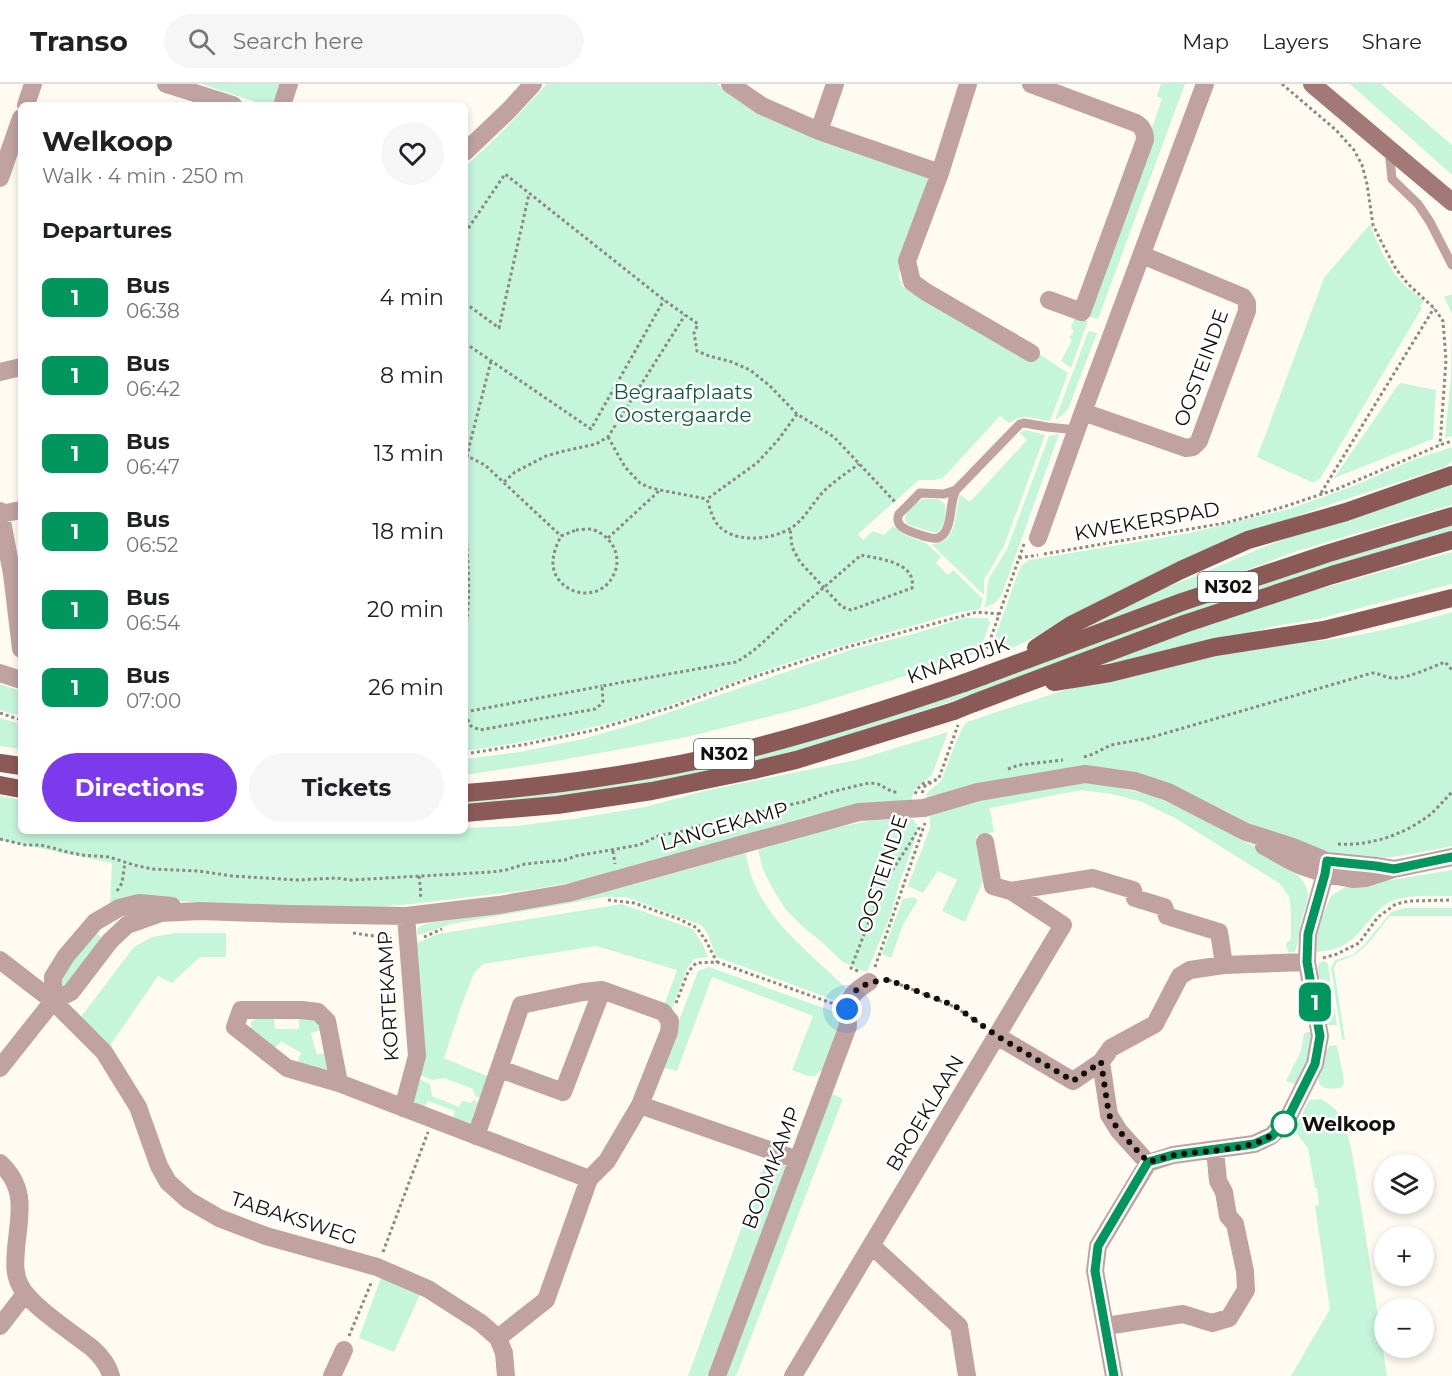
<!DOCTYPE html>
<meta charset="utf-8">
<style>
:root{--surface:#fff;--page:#f6f6f6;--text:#202124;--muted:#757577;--line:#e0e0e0;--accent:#7c3aed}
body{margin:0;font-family:Montserrat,sans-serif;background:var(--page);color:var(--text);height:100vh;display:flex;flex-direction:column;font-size:22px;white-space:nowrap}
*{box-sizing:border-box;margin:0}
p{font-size:20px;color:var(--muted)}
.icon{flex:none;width:33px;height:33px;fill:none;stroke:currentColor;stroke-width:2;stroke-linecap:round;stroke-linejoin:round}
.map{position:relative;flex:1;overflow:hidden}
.details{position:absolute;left:18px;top:18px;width:450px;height:732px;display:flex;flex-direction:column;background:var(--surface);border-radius:9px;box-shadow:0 3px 9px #0003}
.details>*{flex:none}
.badge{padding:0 12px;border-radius:9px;font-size:21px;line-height:39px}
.buttons{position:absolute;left:1374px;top:1070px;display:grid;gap:12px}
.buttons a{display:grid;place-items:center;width:60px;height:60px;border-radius:50%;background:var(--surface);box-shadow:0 3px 9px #0003;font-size:30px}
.you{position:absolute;width:30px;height:30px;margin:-15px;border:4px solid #fff;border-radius:50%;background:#1a73e8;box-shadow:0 0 0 9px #1a73e833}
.map>.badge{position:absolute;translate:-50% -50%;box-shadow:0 0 0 3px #fff}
h2{padding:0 24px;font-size:22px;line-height:54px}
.round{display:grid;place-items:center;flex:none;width:63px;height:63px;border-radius:32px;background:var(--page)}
.overview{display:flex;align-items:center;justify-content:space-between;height:102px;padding:0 24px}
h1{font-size:28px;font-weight:700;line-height:45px}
.primary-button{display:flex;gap:12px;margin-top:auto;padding:12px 24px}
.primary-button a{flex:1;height:69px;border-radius:36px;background:var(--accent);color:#fff;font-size:24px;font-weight:700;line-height:69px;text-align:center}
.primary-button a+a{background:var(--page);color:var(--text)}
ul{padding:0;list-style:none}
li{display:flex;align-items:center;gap:18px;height:78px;padding:0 24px}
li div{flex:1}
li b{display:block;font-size:22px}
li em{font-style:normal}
li .badge{min-width:66px;font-weight:700;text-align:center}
header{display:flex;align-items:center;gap:36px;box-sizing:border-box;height:84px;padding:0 30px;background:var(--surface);border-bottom:2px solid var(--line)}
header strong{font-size:28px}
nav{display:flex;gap:33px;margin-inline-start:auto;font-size:21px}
.search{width:420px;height:54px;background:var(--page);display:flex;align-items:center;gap:15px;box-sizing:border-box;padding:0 21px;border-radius:33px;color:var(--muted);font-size:22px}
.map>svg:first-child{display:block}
.green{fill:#c5f5db}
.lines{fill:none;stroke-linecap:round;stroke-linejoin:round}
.path{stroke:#8c8983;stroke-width:3;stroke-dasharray:3 3;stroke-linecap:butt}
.service{stroke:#c0a3a1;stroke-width:9}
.minor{stroke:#c0a3a1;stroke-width:18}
.secondary{stroke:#a27976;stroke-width:18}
.primary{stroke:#8b5a57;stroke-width:18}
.primary-bridge{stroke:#8b5a57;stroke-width:18}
.line-casing{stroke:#fff;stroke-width:14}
.line{stroke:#00965e;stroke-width:9}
.walk{stroke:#12100c;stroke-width:6;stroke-dasharray:0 10.8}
.stop-dot{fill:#fff;stroke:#00965e;stroke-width:3}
.labels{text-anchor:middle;stroke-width:5;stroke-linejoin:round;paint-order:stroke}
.shield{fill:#fff;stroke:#595855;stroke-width:1.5}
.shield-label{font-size:18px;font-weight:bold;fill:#12100c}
.street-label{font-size:20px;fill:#12100c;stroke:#fff}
.park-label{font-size:20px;fill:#0f593c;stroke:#fff}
.stop-label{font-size:20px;font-weight:bold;fill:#12100c;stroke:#fff;text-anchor:start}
</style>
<header>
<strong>Transo</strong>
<div class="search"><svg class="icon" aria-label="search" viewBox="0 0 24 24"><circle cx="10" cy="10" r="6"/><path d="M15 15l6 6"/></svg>Search here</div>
<nav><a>Map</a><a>Layers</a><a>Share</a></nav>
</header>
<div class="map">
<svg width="1452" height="1292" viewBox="0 0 1452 1292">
<rect width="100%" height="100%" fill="#fffbf3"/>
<path class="green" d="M 201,0 L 282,0 L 276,17 L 272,21 L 265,21 Z
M 547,0 L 717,0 L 750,22 L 926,92 L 928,95 L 901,187 L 899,187 L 899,194 L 903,203 L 1027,276 L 1033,266 L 1068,289 L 1050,337 C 1032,336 1027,327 1009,339 L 1000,332 L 943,394 L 934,396 L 919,396 L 858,450 L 863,456 L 873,447 L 884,451 L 893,442 L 905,451 L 926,459 L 941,473 L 936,479 L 948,491 L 953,486 L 983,515 L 980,525 L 961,528 C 901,545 841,561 782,581 C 738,596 696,613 652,627 C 591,646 528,658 465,667 L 465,83 L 501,49 Z
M 1161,0 L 1185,0 L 1098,235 L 1087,232 L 1162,15 L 1157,12 Z
M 1350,0 L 1381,0 L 1452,61 L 1452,91 Z
M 1370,140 C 1378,162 1389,185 1405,202 C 1411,207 1418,212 1424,217 L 1420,222 L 1422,224 L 1320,395 L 1313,399 L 1257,373 L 1324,194 Z
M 1452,210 L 1452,352 L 1445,354 L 1451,292 L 1452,230 L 1444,213 Z
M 1075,232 L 1088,237 L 1071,284 L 1061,277 L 1072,256 L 1069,254 L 1074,247 L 1071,244 Z
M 1090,247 L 1097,249 L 1068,325 L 1064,330 L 1055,336 L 1088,248 Z
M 1401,299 L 1436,306 L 1433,355 L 1334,394 L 1398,301 Z
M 1026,346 L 1045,351 L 1004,462 L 984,496 L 984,511 L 931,460 C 957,460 955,432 959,413 L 961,411 L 970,418 L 1027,356 L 1020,349 L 1022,347 Z
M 1059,350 L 1002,510 L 995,519 L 984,524 C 988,514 986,504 989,494 L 1007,465 L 1049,352 Z
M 1452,363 L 1452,377 L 1445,383 L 1322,423 L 1244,452 L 1008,566 L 1006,564 L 989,570 L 1018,489 L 1022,481 L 1029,476 L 1190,449 L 1289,425 L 1351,403 L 1413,376 Z
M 1452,398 L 1452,421 L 1297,467 L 1077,551 L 1074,545 L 1153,508 L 1191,494 L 1259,465 L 1336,435 Z
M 923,415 L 938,415 L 945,420 C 947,429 944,444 936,449 L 909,441 L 905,437 C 904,427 915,419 923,415 Z
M 1452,441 L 1452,449 L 1008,599 L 793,669 L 649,702 L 465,723 L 465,714 L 651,692 L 1329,477 Z
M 1452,468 L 1452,500 L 1318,535 L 1275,542 L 1152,573 L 1021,609 L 1143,562 L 1279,516 Z
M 1452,528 L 1452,762 C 1419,769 1385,776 1351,775 L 1263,747 L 1226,727 L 1190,711 L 1134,691 L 927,715 L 927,709 L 941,697 L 956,658 L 964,641 L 967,638 C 1053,609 1141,581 1231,565 C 1267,559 1304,560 1341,554 C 1378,548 1416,539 1452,528 Z
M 964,534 L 988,534 L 990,539 L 979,569 L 803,624 L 687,653 L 556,677 L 465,691 L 465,675 L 520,668 L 583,655 L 638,639 L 853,565 L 917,549 Z
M 0,600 L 21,607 L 21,632 L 0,626 Z
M 0,634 L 21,640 L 21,665 L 0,662 Z
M 948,648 L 932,691 L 914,706 L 911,718 L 876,719 L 809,732 L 593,795 L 528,806 L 402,821 L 326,826 L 275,825 L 144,814 L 110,822 L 112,779 L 0,756 L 0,712 L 21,716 L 21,747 L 465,747 L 465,744 L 516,742 L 579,734 L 645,723 L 704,707 L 856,676 Z
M 1082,698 L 1115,703 L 1151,711 L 1182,725 L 1298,785 L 1295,789 C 1318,809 1304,820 1300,843 C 1298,852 1298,860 1295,868 L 1288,868 L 1286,860 L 1291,855 L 1291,827 L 1289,812 L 1279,799 L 1175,734 L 1142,718 L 1112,710 L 1081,706 L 990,724 L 994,748 L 976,752 L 983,797 L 965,838 L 942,827 L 957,796 L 938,787 L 923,809 L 908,802 L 930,744 L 930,732 L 979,715 Z
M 913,735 L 917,741 L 914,759 L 900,797 L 891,830 L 867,888 L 843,878 L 824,860 L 802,842 L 786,826 L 774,807 L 763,786 L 758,766 L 813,748 L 874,736 Z
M 746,769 C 754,829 806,865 846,904 L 834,916 L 717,873 C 711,862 710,849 701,841 L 626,813 L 605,813 L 451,840 L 418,851 L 417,847 L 419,843 L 425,840 L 539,821 L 616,805 Z
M 1452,786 L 1452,812 C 1434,812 1408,810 1392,817 C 1370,827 1362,854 1340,863 C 1333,866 1324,867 1317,868 L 1315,864 L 1317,844 L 1331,812 L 1347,802 L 1371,797 L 1391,796 Z
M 913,813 L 918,816 L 903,841 L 891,874 L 882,870 L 903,815 Z
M 622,820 L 693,845 L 703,861 L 708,873 L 694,875 L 686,886 L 671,927 L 663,924 L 677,886 L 596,862 L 483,880 L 474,889 L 462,920 L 444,974 L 489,993 L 480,1014 L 475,1012 L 473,1005 L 444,994 L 432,996 L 417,990 L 414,860 L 438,850 Z
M 1404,824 L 1452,824 L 1452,832 L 1390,832 L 1366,862 L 1353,872 L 1337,878 L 1334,884 L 1345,956 L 1342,956 L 1331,884 L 1335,876 L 1352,871 L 1364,861 L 1391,828 Z
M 94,847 L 105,857 L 56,913 L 57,895 Z
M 176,849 L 226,849 L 226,873 L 200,873 L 172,899 L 158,892 L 109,963 L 80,934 L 134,863 L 152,853 Z
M 1324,877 L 1328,880 L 1337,941 L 1325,941 L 1317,885 L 1319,879 Z
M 709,883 L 838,929 L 840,938 L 823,985 L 815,992 L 808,992 L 792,986 L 813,932 L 712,893 L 677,987 L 661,983 L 698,887 Z
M 274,933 L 275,945 L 299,945 L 299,934 L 318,937 L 321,946 L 311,949 L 317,971 L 329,968 L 331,984 L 326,989 L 297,979 L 301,969 L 281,957 L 275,964 L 251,945 L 251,938 L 255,935 Z
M 1307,948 L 1313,948 L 1315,954 L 1298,1001 L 1286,997 L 1301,967 L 1304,950 Z
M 1337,961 L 1343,990 L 1344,1000 L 1340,1004 C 1304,1010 1321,980 1329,962 Z
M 417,994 L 430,1000 L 432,1012 L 459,1023 L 462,1017 L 471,1019 L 473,1016 L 478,1018 L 472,1034 L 475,1037 L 470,1043 L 450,1042 L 455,1027 L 428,1017 L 421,1028 L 409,1014 Z
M 828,1008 L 843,1015 L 736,1292 L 723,1292 Z
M 1321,1015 C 1331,1021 1338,1026 1343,1037 C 1353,1062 1357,1101 1362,1128 C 1370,1182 1379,1237 1387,1292 L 1291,1292 L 1330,1225 L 1315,1122 L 1319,1120 L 1317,1105 L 1315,1104 L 1308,1064 L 1294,1046 L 1309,1016 Z
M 767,1073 L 784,1079 L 786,1083 L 707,1292 L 688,1292 Z
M 382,1191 L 422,1206 L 394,1268 L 359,1254 Z"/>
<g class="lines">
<path class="path" d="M 1282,0 L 1336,46 L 1354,66 L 1362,81 L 1367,100 L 1373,141 L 1382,159 L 1396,185 L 1408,200 L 1434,224 L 1443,237 L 1446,276 L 1440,361
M 465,149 L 505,90 L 664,216 L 698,240 L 694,249 L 697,267 L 709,272 L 732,278 L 750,286 L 770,302 L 797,330 L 834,353 L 896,419
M 465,219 L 499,244 L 529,110
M 465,259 L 591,345 L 664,216
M 797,330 L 778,356 L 757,379 L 707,415 C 710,424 712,434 718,441 C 734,460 772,456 791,444 C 804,436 812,420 822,409 C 833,398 846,389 859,380
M 608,353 L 625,383 L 640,399 L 648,403 L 660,406 L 707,415
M 465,371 L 485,381 L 561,452
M 465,385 L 469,363 L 491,277
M 504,398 L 515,388 L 546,372 L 564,367 L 596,360 L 608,353 L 685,231
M 1321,409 L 1434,224
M 465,434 C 467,472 472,509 465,547
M 576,446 C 581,446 589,444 594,446 C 613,453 623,474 613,492 C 602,514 573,514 559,496 C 548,482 554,466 561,452 Z
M 608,454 L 660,406
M 1044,470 L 1225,439 L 1280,424 L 1337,405 L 1440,361 L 1452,357
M 1019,474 L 1038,471
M 983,576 L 1024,460
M 465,628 L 602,602
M 0,629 L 21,636
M 465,630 L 471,642 L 480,646 L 595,625 L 600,621 L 603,617 L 602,602 L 736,578 C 753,569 769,553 783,539 C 809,516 835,494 861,471 C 879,475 917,478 912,504 L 851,526 L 842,523 L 800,478 L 792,463 L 790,444
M 465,670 L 527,660 L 595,646 L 672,623 L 754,593 L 844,564 L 977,528 L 999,530
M 1084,673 L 1093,670 L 1111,661 L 1149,654 L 1372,589 C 1380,589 1387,595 1395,594 C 1412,593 1429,584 1445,578 L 1452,586
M 1008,685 L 1019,681 L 1063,676
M 922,709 L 925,702 L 939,694 L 958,641
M 915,710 C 918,704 922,698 930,698
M 0,755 L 25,761 L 40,761 L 53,764 L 67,768 L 82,771 L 109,773 L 134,781 L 152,785 L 199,787 L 232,792 L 298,796 L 336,794 L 351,796 L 492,788 L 506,786 L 525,780 L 565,776 L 576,772 L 639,761 L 658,752 L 683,747 L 710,738 L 745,733 L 778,723 L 803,718 L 827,709 L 864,700 L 871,699 L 878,700 L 893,708 L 897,708
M 1338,760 C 1368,762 1400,752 1424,735 C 1435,728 1443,717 1452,708
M 613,767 L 615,780
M 419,792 L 421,809 L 420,814
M 117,807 L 122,799 L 125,778
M 608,816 L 634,819 L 679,835 L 697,844 L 706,857 L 717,878
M 353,849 L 394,855
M 424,853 L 442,845
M 1323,874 L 1337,870 L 1359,859 L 1378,833 L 1396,820 L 1409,817 L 1452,816
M 875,883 L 925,739
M 858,887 L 851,884 L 884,799 L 910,759 L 919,744 L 918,740
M 883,896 L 889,896 L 955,923 L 985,943
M 676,919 L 688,888 L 696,879 L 717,878 L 834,920
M 383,1168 L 428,1048
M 349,1252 L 372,1197"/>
<path class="service" d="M 1389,66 L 1392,95 L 1418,120 L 1430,138 L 1452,181
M 956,406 C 949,419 953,436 945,448 C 944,450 940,453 938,454 C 932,456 907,447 902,443 C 897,439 897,435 899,430 L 920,409 L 944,410 Z
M 956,406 L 1020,340 L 1024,339 L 1047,343 L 1077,346"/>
<path class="minor" d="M 166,0 L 233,21
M 730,0 L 762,22 L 819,47 L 940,89
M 968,0 L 940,89 L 907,177 L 912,198 L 926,208 L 1031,269
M 1031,0 L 1136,39 C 1143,43 1145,48 1145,56 L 1082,228 L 1049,216
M 26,21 L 33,0
M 282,21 L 289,0
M 819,47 L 835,0
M 465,68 L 509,26 L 533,0
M 0,94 L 21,34
M 0,288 L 21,283
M 1083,328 L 1186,364 L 1193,363 L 1199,357 L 1247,227 L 1247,219 L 1243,213 L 1142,171
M 0,427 L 12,490 L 21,565
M 1,430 L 21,426
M 1038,454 L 1083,328 L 1205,0
M 0,589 L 21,596
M 1264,762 L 1287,775 L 1302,782 L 1325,790 L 1353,795 L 1366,794 L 1394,785 L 1452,773
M 1011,807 L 1093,794 L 1133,806 L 1135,814 L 1164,823 L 1167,832 L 1219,848 L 1224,881
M 0,876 L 53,917 L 104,968 L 138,1023 L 159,1082 L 168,1098 L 188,1116 L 219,1134 L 266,1152 L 377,1183 L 428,1205 L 481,1239 L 498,1254 L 504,1269 L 506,1292
M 53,917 L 53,893 L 66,872 L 95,838 L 119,824 L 139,819 L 172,822
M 997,952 L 1073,997 L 1101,978 L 1111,964 L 1155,940 L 1180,892 L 1190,886 L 1224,881 L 1307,878
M 1101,978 L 1109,1031 L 1119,1047 L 1148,1079
M 0,984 L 53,917 L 71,908 L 110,857 L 127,841 L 161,829 L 200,827 L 288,830 L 406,832 L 499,821 L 568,809 L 859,728 L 924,724 L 978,708 L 1085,690 L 1135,697 L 1168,708 L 1246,748 L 1293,763 L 1327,777 L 1376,782 L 1394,785
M 500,985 L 563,1008 L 602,906
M 339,999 L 287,984 L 235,943 L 241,926 L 302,926 L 318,928 L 327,937 L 339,999 L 589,1095 L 546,1216 L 498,1254
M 640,1021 L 798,1076
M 403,1024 L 417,972 L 406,832
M 476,1052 L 521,921 L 583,908 L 602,906 L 663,928 L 670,937 L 669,948 L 640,1021 L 607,1077 L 589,1095
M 0,1079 C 28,1105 19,1131 16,1165 C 15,1177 14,1190 20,1201 C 29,1221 73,1249 92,1264 C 101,1272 108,1280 111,1292
M 872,1162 L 959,1242 L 967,1292
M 0,1242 L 25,1210
M 1106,1242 L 1183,1230 L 1212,1239 L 1229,1234 L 1246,1206 L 1245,1187 L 1235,1140 L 1228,1132 L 1224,1108 L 1218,1097 L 1215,1066
M 332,1292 L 344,1266
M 717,1292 L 848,942 C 847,916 847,912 869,898
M 793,1292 L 1063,841 L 1011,807 L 993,802 L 985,758
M 1114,1292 L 1095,1187 L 1098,1162 L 1148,1079 L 1173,1071 L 1254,1060 L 1271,1052 L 1287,1036 L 1315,980 L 1320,952 L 1307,878 L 1308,850 L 1325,790 L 1327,777"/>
<path class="secondary" d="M 1312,0 L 1452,118"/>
<path class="primary" d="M 1036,564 L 1071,541 L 1181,486 L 1248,456 L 1346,428 L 1452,391
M 983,592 L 1182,518 L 1326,470 L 1452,432
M 1054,598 L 1110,589 L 1215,563 L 1324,546 L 1452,514
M 974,619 L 1184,540 L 1332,491 L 1452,456
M 0,679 L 21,682
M 0,701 L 21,705
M 465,709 C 555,702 644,689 732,669 C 810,650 888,625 964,599
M 465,729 L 557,721 L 652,707 L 754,686 L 796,676 L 954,627"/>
<path class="primary-bridge" d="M 964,599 L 983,592
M 954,627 L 974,619"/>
</g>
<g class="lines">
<g class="line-casing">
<path id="line" d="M 1114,1292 L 1095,1187 L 1098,1162 L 1148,1078 L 1173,1071 L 1254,1060 L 1272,1052 L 1287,1036 L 1315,980 L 1320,952 L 1307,878 L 1308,850 L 1325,790 L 1327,777 L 1376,782 L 1394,785 L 1452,773"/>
</g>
<use href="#line" class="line"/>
<path class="walk" d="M 847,925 C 848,922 848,918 849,915 C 856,901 875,896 889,896 L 955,922 L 997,952 L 1073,997 L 1101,978 L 1109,1031 L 1119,1047 L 1148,1078 C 1157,1076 1166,1073 1175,1071 C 1209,1065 1262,1069 1284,1040"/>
</g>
<circle class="stop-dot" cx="1284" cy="1040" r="12"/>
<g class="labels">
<g class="shield">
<rect x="1198" y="488" width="60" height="30" rx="4.5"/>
<rect x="694" y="655" width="60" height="30" rx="4.5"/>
</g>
<g class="shield-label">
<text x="1228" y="509">N302</text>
<text x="724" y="676">N302</text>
</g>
<g class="street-label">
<text transform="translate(1201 284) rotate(-70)" y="7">OOSTEINDE</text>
<text transform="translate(1147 437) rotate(-10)" y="7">KWEKERSPAD</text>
<text transform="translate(958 576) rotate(-19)" y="7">KNARDIJK</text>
<text transform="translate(724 742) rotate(-16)" y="7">LANGEKAMP</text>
<text transform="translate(882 790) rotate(-72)" y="7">OOSTEINDE</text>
<text transform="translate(388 912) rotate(-93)" y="7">KORTEKAMP</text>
<text transform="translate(925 1029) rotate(-59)" y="7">BROEKLAAN</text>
<text transform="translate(771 1084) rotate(-69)" y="7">BOOMKAMP</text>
<text transform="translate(294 1134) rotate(18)" y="7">TABAKSWEG</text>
</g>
<g class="park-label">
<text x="683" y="315">Begraafplaats<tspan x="683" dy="23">Oostergaarde</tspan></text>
</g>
<g class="stop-label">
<text x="1302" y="1047">Welkoop</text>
</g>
</g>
</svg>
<div class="buttons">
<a><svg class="icon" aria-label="layers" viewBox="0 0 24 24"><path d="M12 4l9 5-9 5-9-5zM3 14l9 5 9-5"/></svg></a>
<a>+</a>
<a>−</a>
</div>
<div class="you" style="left:847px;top:925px"></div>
<b class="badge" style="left:1315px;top:918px;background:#00965e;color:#fff">1</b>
<section class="details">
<div class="overview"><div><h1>Welkoop</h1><p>Walk · 4 min · 250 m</p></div><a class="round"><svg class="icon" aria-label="heart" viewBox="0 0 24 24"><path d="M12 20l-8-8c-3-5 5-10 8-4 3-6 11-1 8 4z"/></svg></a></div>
<h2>Departures</h2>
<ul>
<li><span class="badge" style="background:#00965e;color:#fff">1</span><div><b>Bus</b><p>06:38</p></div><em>4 min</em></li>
<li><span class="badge" style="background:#00965e;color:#fff">1</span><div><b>Bus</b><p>06:42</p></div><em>8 min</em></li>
<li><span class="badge" style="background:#00965e;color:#fff">1</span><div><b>Bus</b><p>06:47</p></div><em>13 min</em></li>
<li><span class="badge" style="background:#00965e;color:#fff">1</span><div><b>Bus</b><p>06:52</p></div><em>18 min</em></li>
<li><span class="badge" style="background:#00965e;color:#fff">1</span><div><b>Bus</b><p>06:54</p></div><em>20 min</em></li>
<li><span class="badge" style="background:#00965e;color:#fff">1</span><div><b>Bus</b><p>07:00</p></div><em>26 min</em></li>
</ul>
<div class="primary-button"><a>Directions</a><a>Tickets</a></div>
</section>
</div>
